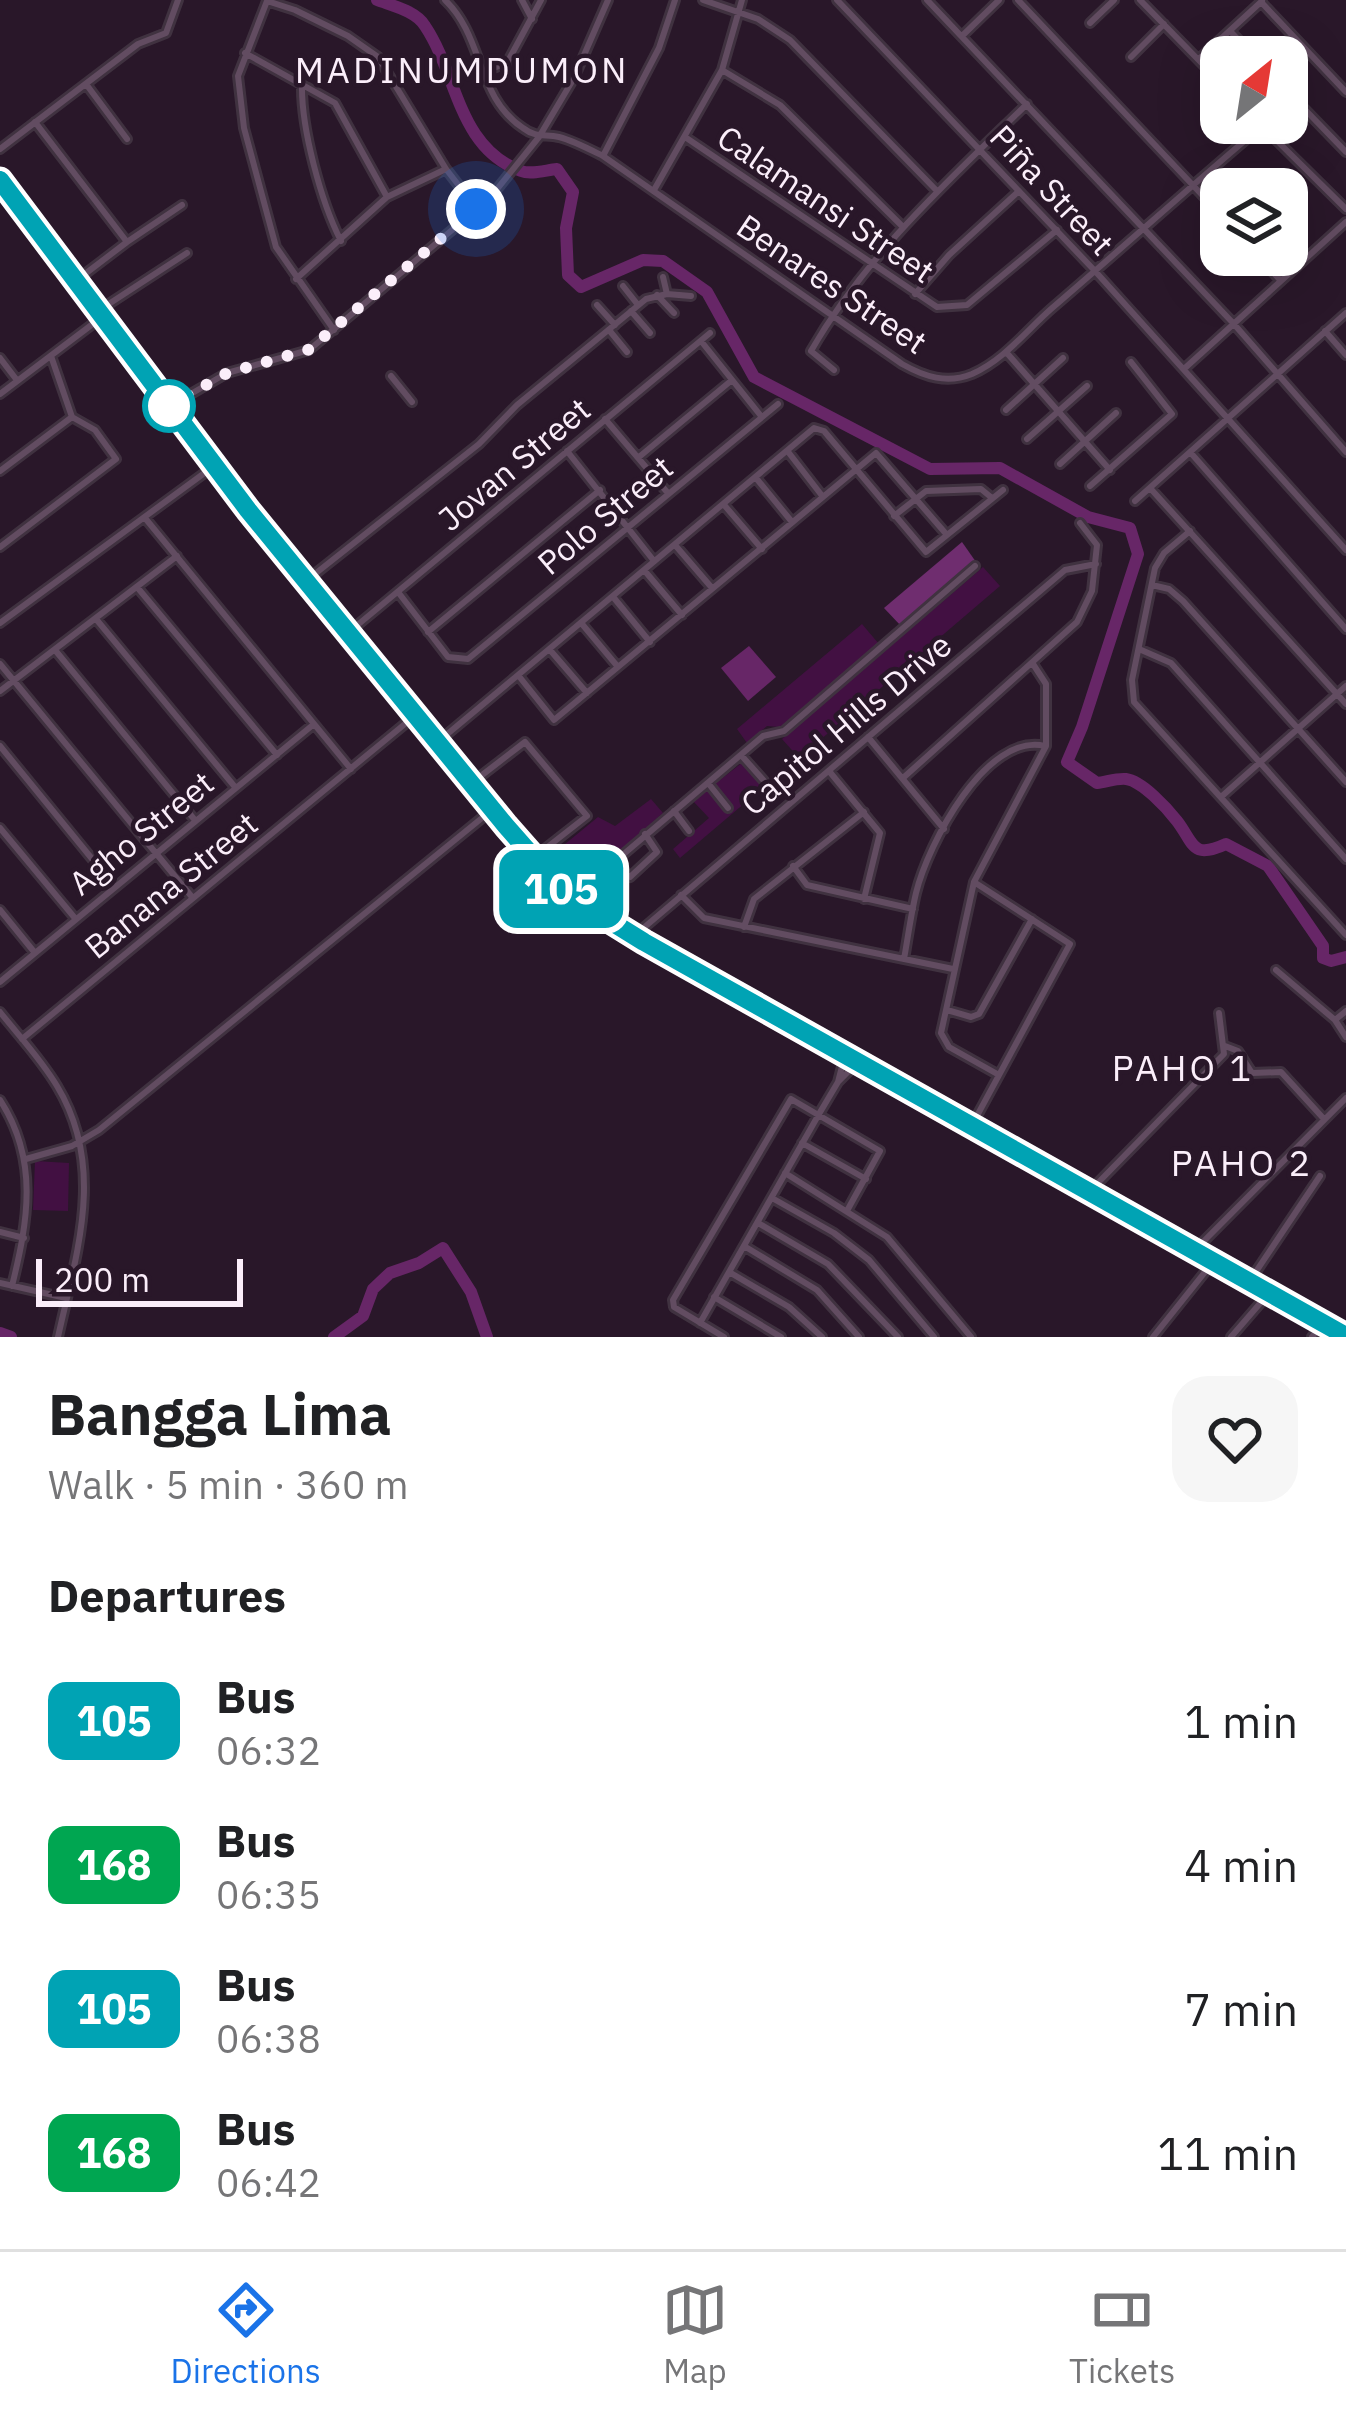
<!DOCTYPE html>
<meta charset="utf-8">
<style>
:root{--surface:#fff;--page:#f6f6f6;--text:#202124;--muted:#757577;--line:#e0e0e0;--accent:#1a73e8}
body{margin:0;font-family:"IBM Plex Sans",sans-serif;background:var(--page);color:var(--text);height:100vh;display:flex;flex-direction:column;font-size:45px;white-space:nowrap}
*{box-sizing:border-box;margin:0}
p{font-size:39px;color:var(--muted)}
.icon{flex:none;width:66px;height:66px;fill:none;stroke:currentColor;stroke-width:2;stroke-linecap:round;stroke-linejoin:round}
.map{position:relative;height:1337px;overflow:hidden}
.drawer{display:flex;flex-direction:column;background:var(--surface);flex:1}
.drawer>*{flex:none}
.badge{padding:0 24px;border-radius:18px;font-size:42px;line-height:78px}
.needle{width:78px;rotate:30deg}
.buttons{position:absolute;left:1200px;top:36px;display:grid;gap:24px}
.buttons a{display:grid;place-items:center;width:108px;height:108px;border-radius:24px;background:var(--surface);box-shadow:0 12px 48px #0002;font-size:60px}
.scale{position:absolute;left:36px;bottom:30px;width:207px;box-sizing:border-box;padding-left:12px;border:6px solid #fbeefa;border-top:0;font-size:33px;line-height:42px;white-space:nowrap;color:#fbeefa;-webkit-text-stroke:9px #291729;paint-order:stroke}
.you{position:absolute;width:60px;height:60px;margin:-30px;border:9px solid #fff;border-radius:50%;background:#1a73e8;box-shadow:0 0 0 18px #1a73e833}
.map>.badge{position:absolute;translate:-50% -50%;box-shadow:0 0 0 6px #fff}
h2{padding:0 48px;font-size:45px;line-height:108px}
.round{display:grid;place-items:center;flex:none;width:126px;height:126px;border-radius:36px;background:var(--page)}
.headline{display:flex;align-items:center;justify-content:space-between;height:204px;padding:0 48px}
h1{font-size:57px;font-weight:700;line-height:90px}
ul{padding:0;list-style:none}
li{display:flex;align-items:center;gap:36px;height:144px;padding:0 48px}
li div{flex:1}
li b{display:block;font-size:45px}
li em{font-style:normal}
li .badge{min-width:132px;font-weight:700;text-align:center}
.menu{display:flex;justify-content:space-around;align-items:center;height:168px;border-top:3px solid var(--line);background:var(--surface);font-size:33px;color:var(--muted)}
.menu a{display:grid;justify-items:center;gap:6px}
.menu .current{color:var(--accent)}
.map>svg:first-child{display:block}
.green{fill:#421042}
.forest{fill:#6f2d6f}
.water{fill:#672667}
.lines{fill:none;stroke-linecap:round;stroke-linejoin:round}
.river{stroke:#672667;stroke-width:12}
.minor-casing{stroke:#403240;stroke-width:12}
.major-casing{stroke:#403240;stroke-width:15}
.minor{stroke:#624c61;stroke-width:6}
.major{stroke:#a375a2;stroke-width:9}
.line-casing{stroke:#fff;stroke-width:27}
.line{stroke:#00a3b4;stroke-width:18}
.walk{stroke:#fbeefa;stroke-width:12;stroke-dasharray:0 21.6}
.stop-dot{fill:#fff;stroke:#00a3b4;stroke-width:6}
.labels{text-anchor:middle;stroke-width:9;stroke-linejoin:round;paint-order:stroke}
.street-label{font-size:33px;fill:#fbeefa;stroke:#291729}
.neighbourhood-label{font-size:36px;letter-spacing:3px;fill:#fbeefa;stroke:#291729}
</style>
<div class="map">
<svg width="1346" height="1337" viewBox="0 0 1346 1337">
<rect width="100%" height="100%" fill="#291729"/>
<path class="green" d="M 983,567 L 1000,586 L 799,758 L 782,739 Z
M 862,624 L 879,644 L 780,727 L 767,726 L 747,743 L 737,729 Z
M 743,762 L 765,786 L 680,858 L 673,849 L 709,818 L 693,801 Z
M 651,799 L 663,813 L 576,889 L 548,858 L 598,817 L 615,826 Z
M 35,1161 L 69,1163 L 68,1211 L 33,1210 Z"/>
<path class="forest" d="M 962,542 L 976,562 L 901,626 L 884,608 Z"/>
<path class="water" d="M 749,646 L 776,677 L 748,701 L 721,668 Z"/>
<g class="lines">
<path class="river" d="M 377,0 C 393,6 416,11 425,26 C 458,75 457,147 521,171 C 531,175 546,170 557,169 L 573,192 L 566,228 L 568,275 L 581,287 L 643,260 L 663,261 L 707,292 L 754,377 L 930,469 L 1000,468 L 1088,517 L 1130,528 L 1138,554 L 1082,727 L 1067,762 L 1097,783 C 1106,782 1117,778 1126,779 C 1142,781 1167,808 1177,821 C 1194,843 1191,860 1226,844 L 1268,866 L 1323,946 L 1323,958 L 1331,961 L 1346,957
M 0,1333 L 11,1337
M 334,1337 L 363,1316 L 373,1289 L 390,1273 L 419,1263 L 443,1248 L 471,1292 L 487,1337"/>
<g class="minor-casing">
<path id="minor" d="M 445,0 C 484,37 476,97 523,128 C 536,138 544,134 559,137 C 574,141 589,149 603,156 L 902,364 C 925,377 947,384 972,374 C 1004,360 1026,331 1051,309 C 1122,248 1191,186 1262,126
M 522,0 L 532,19
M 703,0 L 758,19 L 790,40 L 937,191
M 837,0 L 1095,271 L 1346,550
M 927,0 L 1233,323 L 1346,452
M 1018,0 L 1221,215
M 1140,0 L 1221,83
M 1261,2 L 1346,92
M 1090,23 L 1114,0
M 1230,31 L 1255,57
M 962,36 L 999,0
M 245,53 L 335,103 L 387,197 L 296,279
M 1131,57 L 1164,24
M 1199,59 L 1262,1
M 722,70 L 780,105 L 901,225
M 483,72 L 507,63 L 541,0
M 86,84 L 127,139
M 302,84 C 301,128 321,202 341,241
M 1287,91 L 1346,152
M 35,122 L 127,242 L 182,205
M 1259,123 L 1346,209
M 685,137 L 937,307 L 967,305 L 1057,230
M 0,149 L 138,44 L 166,33 L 178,0
M 603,156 L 659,48 L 675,0
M 654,190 L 722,70 L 742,0
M 387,197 L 446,169
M 1257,255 L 1281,281
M 663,277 L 667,294
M 77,280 L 127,242
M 623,286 L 638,305
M 915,294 L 949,255 L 1019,191
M 657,295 L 674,313
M 597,305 L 615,325
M 98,311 L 187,253
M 631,311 L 650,333
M 334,330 L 276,247 L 244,128 L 238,76 L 267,1 L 295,10 L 348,36 L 378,57 L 446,169 L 477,209
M 609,330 L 627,352
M 1325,331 L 1346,355
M 701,341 L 761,416
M 1006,352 L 1110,470
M 0,358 L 16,379
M 1185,368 L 1346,222
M 834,370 L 811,351 C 866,255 948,181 1027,104
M 391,376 L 412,402
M 0,394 L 102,317
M 170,406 L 227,373 L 309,350 L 489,199 L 539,137 L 574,78 L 608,0
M 1006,410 L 1063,358
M 605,419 L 667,492
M 1027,439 L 1087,386
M 567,451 L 654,561
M 1190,452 L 1346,629
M 789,453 L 823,497
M 639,457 L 732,380
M 1060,464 L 1116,413
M 0,471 L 72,417
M 756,478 L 792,522
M 1090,486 L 1172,414 L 1131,362
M 1150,488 L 1346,704
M 1135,501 L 1346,313
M 725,506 L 762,549
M 894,516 L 926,491 L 981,489 L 992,498
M 145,518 L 351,769
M 1190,531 L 1164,553 L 1155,568 L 1132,680 L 1134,702 L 1346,935
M 675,545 L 712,588
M 0,547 L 116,459 L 95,430 L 72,417 L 51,356
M 644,570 L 682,615
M 306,581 L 479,444 L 517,405 L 646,299 L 667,294 L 691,296
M 1152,585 L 1169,589 L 1183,601 L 1346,782
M 137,587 L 277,755
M 398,592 L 448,657 L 468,659 L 778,404
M 614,598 L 650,642
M 96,619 L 235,787
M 0,623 L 214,466
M 582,624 L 618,667
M 349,632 L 710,333
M 428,632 L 600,490
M 1139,649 L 1171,663 L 1346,859
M 55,650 L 194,819
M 550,650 L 587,693
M 0,664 L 192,897
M 518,675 L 554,720 L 876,453 L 947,535
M 0,691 L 177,556
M 868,737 L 944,829
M 439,741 L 814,428 L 824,431 L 926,552 L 1003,490
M 0,746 L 115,887
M 741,755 L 765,782
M 829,771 L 880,833 L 864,899
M 903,778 L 1077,622 L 1092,591 L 1097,545 L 1080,523
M 473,782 L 525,742 L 587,816 L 536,856
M 708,783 L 728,808
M 1221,797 L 1346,686
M 674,811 L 689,831
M 0,828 L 74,917
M 612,863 L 630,877 L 657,852 L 645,834
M 793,866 L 807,885 L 913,909
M 681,895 L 704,918 L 953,969
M 573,897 L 763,736 L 784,731 L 975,566
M 0,910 L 35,953
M 744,927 L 754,899 L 864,812
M 634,936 L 1065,570 L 1096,564
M 904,959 C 908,937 911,914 916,893 C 928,844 986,732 1045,746
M 1276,970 L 1335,1020 L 1346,1011
M 0,982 L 314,724
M 947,1010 L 971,1017 L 979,1014 L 1032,919
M 0,1012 C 19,1036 41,1059 57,1086 C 106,1167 77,1251 58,1337
M 1335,1020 L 1346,1037
M 22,1039 L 417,714
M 1225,1046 L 1238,1051 L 1252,1073 L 1281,1072 L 1324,1119
M 999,1075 L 949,1047 L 941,1033 L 974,882 L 1046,746 L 1046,684 L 1033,664
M 838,1082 L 845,1055
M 0,1100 C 39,1160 28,1221 12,1286
M 972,1125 L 1070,944 L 974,882
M 802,1143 L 866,1179
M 26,1159 L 72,1146 L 99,1130 L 493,809
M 785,1173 L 887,1237 L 971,1337
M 1089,1192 L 1224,1054 L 1219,1013
M 772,1198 L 834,1233 L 869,1260 L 934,1337
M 758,1223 L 828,1264 L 898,1337
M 0,1232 L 24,1238
M 744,1246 L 817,1290 L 859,1337
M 1194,1251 L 1346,1098
M 729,1272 L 789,1307 L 822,1337
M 1249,1282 L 1320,1176
M 0,1283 L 66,1298
M 714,1297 L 781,1337
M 700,1323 L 819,1114 L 838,1082 L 858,1062
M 724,1337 L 674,1307 L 673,1300 L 791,1099 L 880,1151 L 848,1209
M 1153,1337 L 1213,1262
M 1231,1337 L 1269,1293
M 1312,1337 L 1324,1323"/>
</g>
<g class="major-casing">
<path id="major" d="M 0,180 L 248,510 L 565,893 L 634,936 L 1346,1336"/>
</g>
<use href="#minor" class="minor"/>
<use href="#major" class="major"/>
</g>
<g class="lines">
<g class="line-casing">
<path id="line" d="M 0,180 L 248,510 L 506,826 L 565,893 L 644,942 L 1346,1336"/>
</g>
<use href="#line" class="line"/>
<path class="walk" d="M 169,406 L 227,373 L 308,350 L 476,209"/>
</g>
<circle class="stop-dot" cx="169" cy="406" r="24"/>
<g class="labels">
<g class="street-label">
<text transform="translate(1052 190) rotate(47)" y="12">Piña Street</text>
<text transform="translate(826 204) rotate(34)" y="12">Calamansi Street</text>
<text transform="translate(832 284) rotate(34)" y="12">Benares Street</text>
<text transform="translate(514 464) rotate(-40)" y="12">Jovan Street</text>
<text transform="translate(605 515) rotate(-40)" y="12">Polo Street</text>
<text transform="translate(846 724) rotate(-40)" y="12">Capitol Hills Drive</text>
<text transform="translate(141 833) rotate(-39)" y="12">Agho Street</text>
<text transform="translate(171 885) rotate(-39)" y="12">Banana Street</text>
</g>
<g class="neighbourhood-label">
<text x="462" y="83">MADINUMDUMON</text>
<text x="1183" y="1081">PAHO 1</text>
<text x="1242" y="1176">PAHO 2</text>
</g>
</g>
</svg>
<div class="buttons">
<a><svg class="needle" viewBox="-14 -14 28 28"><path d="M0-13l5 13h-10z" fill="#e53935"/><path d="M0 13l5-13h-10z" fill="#757577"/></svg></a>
<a><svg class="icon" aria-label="layers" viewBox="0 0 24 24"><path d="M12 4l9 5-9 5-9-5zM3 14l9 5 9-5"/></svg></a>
</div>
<div class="scale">200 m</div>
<div class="you" style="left:476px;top:209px"></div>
<b class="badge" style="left:561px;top:889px;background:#00a3b4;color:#fff">105</b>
</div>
<section class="drawer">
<div class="headline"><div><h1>Bangga Lima</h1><p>Walk · 5 min · 360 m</p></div><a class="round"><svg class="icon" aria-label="heart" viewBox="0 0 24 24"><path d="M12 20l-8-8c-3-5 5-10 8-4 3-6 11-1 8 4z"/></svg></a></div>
<h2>Departures</h2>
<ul>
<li><span class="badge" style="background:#00a3b4;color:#fff">105</span><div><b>Bus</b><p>06:32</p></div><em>1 min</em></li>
<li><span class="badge" style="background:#00a651;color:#fff">168</span><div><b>Bus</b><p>06:35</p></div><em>4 min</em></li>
<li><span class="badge" style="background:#00a3b4;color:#fff">105</span><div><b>Bus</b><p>06:38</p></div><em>7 min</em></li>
<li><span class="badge" style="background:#00a651;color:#fff">168</span><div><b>Bus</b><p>06:42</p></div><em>11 min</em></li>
</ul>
</section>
<nav class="menu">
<a class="current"><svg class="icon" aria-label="directions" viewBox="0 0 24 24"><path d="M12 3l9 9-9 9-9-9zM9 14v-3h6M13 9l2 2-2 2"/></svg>Directions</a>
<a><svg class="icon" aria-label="map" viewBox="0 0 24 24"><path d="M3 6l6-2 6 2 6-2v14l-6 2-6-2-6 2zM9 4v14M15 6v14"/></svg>Map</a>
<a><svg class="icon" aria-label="tickets" viewBox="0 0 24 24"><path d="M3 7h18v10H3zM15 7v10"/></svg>Tickets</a>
</nav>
